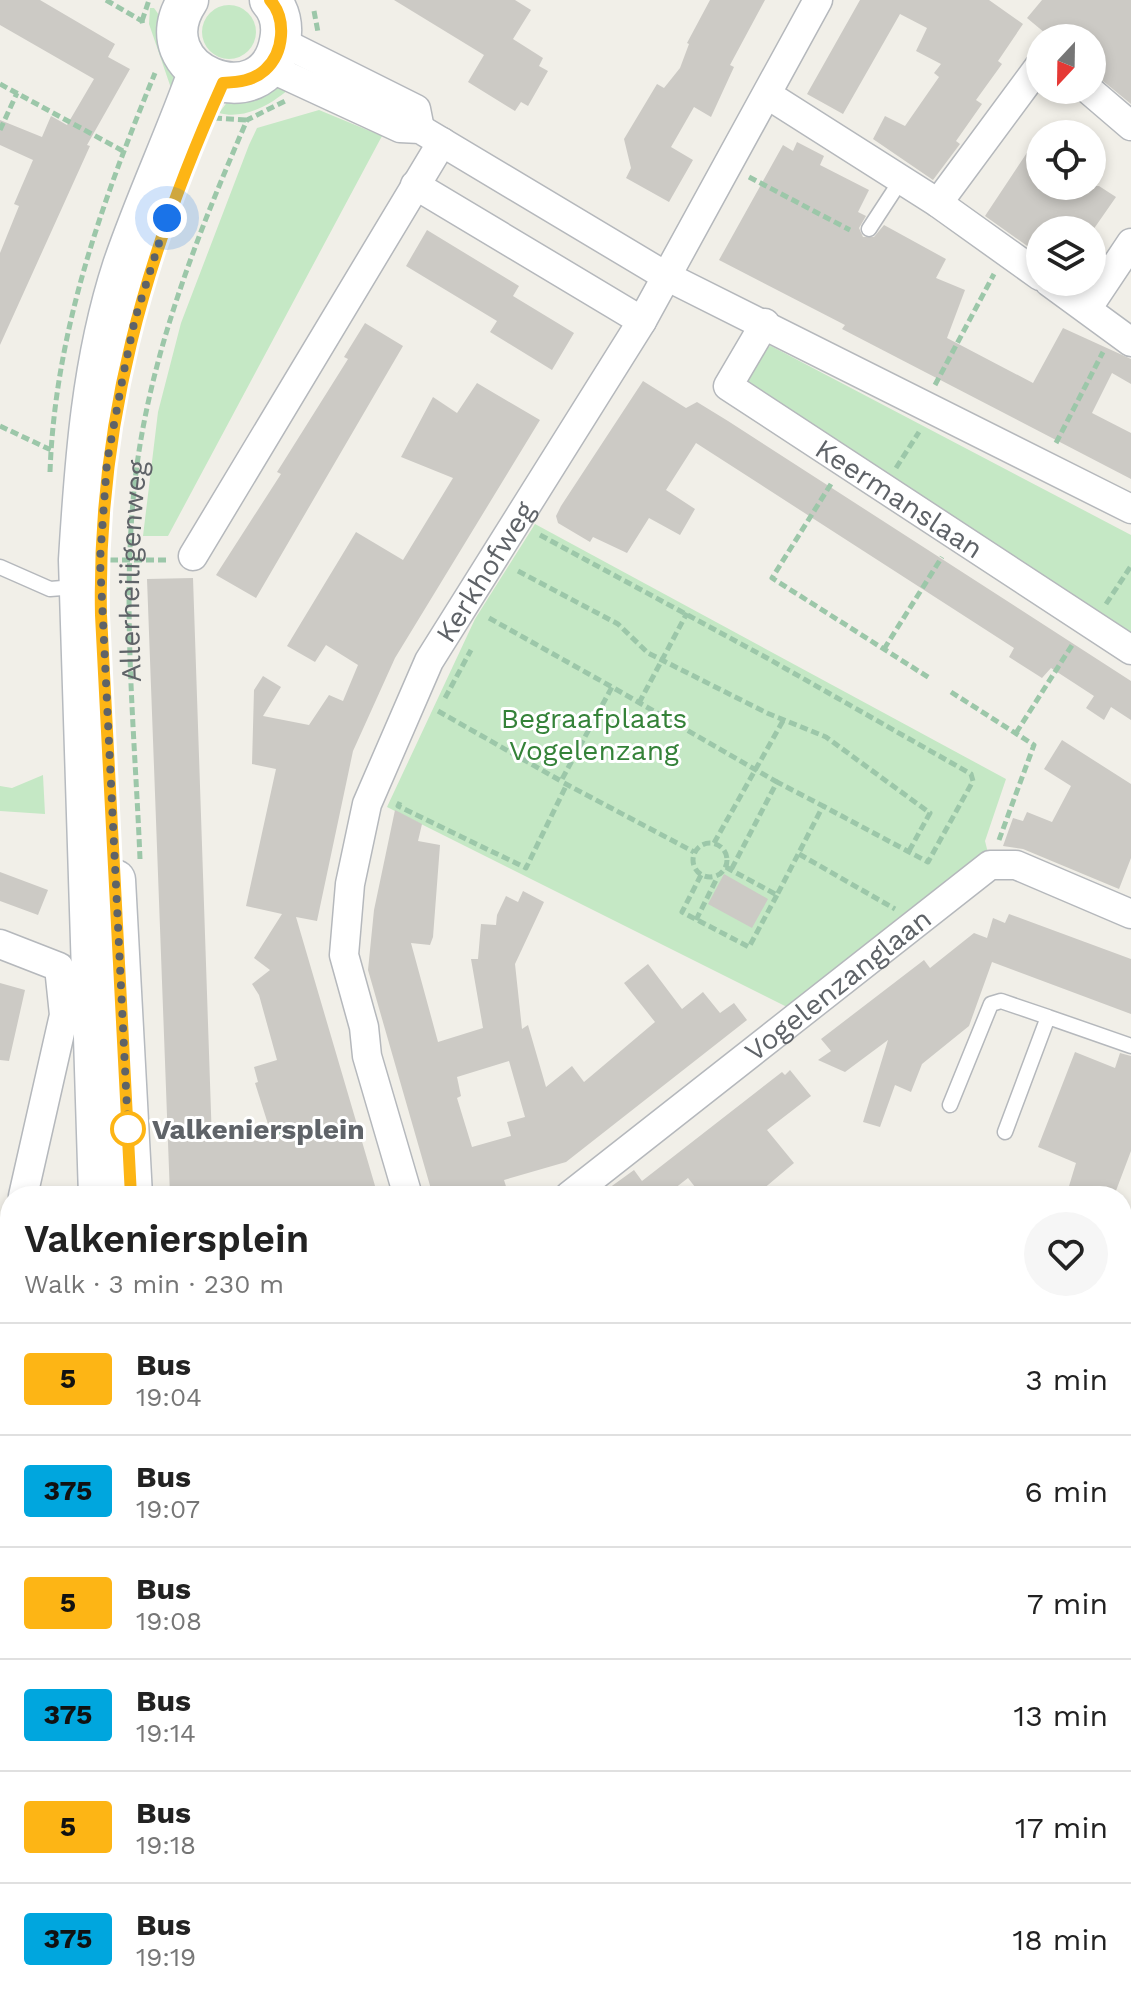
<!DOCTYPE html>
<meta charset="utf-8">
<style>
:root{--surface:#fff;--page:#f6f6f6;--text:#222;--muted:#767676;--line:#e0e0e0}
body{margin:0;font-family:"Work Sans",sans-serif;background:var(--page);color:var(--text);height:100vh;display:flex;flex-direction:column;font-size:30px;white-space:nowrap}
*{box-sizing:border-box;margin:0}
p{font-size:26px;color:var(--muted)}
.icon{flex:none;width:44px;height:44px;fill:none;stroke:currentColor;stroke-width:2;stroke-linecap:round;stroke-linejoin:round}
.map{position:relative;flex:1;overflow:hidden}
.drawer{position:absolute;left:0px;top:1186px;width:1132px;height:824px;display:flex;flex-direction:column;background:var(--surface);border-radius:32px 32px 0 0;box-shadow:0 4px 12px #0003}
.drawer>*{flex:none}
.badge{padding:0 16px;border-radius:6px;font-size:28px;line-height:52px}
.needle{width:52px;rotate:202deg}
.fabs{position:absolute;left:1026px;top:24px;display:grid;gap:16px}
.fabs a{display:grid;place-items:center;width:80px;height:80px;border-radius:50%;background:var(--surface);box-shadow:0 4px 12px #0003;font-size:40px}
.you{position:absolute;width:40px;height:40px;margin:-20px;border:6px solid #fff;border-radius:50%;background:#1a73e8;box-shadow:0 0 0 12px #1a73e833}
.map>.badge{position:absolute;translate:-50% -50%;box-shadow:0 0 0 4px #fff}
.round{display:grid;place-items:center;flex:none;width:84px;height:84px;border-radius:42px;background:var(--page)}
.headline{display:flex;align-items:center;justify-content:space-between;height:136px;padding:0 24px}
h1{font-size:38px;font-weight:600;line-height:60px}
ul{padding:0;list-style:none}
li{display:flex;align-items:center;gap:24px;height:112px;padding:0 24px;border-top:2px solid var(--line)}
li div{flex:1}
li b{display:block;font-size:30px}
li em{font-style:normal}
li .badge{min-width:88px;font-weight:700;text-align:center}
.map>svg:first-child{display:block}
.green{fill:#c5e8c5}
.building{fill:#cccac5;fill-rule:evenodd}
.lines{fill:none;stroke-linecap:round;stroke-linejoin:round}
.service-casing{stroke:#b5b8bc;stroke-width:17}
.minor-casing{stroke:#b5b8bc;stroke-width:31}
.tertiary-casing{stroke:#b5b8bc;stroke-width:39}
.secondary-casing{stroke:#b6babf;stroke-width:43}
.path{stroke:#9cc7a9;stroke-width:5;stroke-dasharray:8 4;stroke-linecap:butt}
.service{stroke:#fff;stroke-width:14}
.minor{stroke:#fff;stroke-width:28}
.tertiary{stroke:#fff;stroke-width:36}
.secondary{stroke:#fff;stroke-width:40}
.line-casing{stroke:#fff;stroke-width:18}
.line{stroke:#fdb515;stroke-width:12}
.walk{stroke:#5f6368;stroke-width:8;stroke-dasharray:0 14.4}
.stop-dot{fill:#fff;stroke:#fdb515;stroke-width:4}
.labels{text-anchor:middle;stroke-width:6;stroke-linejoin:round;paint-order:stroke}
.street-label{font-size:28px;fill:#5f6368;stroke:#fff}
.park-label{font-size:28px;fill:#348238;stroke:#fff}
.stop-label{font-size:28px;font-weight:bold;fill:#5f6368;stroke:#fff;text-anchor:start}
</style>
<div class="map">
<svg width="1131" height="2010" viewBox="0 0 1131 2010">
<rect width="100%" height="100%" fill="#f1efe8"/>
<path class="green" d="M202 32a27 27 0 1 1 54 0a27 27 0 1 1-54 0Z
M 150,8 L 154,8 C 170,29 182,68 172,91 L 149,24 Z
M 268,85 L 290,88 C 271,105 244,120 219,113 L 228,101 Z
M 319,110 L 382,136 L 168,536 L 143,536 L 158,412 L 181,323 L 249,145 L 257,128 Z
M 771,346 L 1131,535 L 1131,638 L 747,384 L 764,347 Z
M 535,524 L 1006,779 L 985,841 L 990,861 L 791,1009 L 387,807 L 475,619 Z
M 43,775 L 45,814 L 0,811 L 0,786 L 12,788 Z
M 1122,1945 L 1126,1948 L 1131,2010 L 1051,2010 L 1050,2000 L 1122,2000 Z"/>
<path class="building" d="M 0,0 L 40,0 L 115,44 L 108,57 L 130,69 L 87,145 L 90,146 L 0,345 L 0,253 L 19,206 L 14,204 L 33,160 L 0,145 L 0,120 L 42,137 L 51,116 L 67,125 L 94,79 L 0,25 Z
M 394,0 L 515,0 L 531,10 L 513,39 L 543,58 L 539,66 L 548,71 L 528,106 L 521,102 L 515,111 L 468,82 L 484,55 Z
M 710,0 L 765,0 L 730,65 L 734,67 L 711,117 L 694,107 L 671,147 L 693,160 L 669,202 L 626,178 L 631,168 L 624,139 L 657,84 L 664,88 L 680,68 L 689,44 L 687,43 Z
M 860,0 L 989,0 L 1023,24 L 998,61 L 1002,64 L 976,100 L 982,104 L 956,141 L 960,144 L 933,180 L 873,139 L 885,116 L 905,126 L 939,77 L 934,73 L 941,64 L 916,51 L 927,28 L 900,14 L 843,114 L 807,94 Z
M 1042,0 L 1131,0 L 1131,104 L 1092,72 L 1092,38 L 1051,38 L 1027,18 Z
M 1040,133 L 1040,186 L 1099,186 L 1116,197 L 1093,230 L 1040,230 L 1040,255 L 985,216 Z
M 797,142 L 824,156 L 820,165 L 869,190 L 858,212 L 866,216 L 859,228 L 863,237 L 874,237 L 884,225 L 946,259 L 936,278 L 965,290 L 947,338 L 1033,383 L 1063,328 L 1131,359 L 1131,384 L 1112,373 L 1092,413 L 1131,433 L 1131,479 L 842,329 L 845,325 L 719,260 L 783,145 L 793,151 Z
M 427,230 L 519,286 L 513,296 L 574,333 L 552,370 L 490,332 L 497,321 L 406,266 Z
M 365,323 L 403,346 L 256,598 L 216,575 L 281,474 L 277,472 L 348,359 L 344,357 Z
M 643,381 L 686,408 L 697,402 L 728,421 L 1131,681 L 1131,720 L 1111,707 L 1104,720 L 1086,708 L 1094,696 L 1051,668 L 1042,678 L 1009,657 L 1014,648 L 696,443 L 666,490 L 695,509 L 680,535 L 649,518 L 627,553 L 593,537 L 590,542 L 558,523 L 556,516 L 561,506 Z
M 477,383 L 540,420 L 395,658 L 353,751 L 317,921 L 296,917 L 378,1196 L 170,1196 L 147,579 L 193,578 L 212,1142 L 273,1140 L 255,1083 L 258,1082 L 254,1067 L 277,1060 L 259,995 L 252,984 L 270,970 L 254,958 L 282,914 L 246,906 L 276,769 L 252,764 L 254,690 L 263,676 L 281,687 L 263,716 L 309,725 L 329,695 L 343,701 L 358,665 L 326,645 L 315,662 L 287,646 L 356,532 L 403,560 L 453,478 L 401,457 L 433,397 L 457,413 Z
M 1062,740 L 1131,784 L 1131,858 L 1119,889 L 1023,849 L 1003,846 L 1013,818 L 1023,821 L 1027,812 L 1052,822 L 1071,786 L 1044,769 Z
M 395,810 L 422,824 L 418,841 L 440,845 L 433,937 L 430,945 L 411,943 L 438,1042 L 483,1028 L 471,959 L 478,959 L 481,924 L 496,925 L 497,915 L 506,896 L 518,902 L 523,891 L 544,902 L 515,964 L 522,1029 L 528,1025 L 546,1087 L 572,1066 L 584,1082 L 655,1022 L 624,983 L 648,964 L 682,1009 L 703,992 L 720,1013 L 734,1003 L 747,1020 L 566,1162 L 504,1180 L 509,1196 L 433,1196 L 368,970 L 374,910 ZM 509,1061 L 525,1117 L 507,1122 L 511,1136 L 472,1147 L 457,1098 L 461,1096 L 457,1077 Z
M 0,872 L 48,890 L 38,915 L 0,901 Z
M 724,874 L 768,899 L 752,928 L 708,904 Z
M 1009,914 L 1131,959 L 1131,1014 L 992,962 L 969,1026 L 922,1064 L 911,1092 L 895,1085 L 880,1127 L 863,1122 L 888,1040 L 845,1072 L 818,1060 L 831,1051 L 821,1039 L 924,960 L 930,968 L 974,933 L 987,938 L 993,918 L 1005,923 Z
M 0,983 L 25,990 L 9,1061 L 0,1060 Z
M 1075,1052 L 1115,1068 L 1120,1053 L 1131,1056 L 1131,1151 L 1114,1196 L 1066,1196 L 1076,1163 L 1038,1147 Z
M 790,1070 L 811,1096 L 767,1130 L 794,1163 L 755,1196 L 702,1196 L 688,1178 L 665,1196 L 598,1196 L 634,1170 L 642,1181 L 782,1072 L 785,1075 Z"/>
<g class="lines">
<g class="service-casing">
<path id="service" d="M 869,229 L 901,180
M 0,567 L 50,589 L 101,585
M 950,1105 L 991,1004 L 1001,1001 L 1048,1017
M 1005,1132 L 1048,1017 L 1131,1046
M 0,1783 L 10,1783
M 44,2010 L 45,2000"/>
</g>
<g class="minor-casing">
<g id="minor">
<path d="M 280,41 L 416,109 L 420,129"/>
<path d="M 268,67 L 400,128 L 420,129 L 664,275 L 1131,509"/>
<path d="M 1089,90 L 1131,126"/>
<path d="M 768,95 L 938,203 L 1040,276"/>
<path d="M 415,185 L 642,321"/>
<path d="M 938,203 L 1040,65"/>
<path d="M 1049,282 L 1131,342"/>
<path d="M 1087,309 L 1131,243"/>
<path id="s2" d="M 765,323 L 728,386 L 1131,650"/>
<path d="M 193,556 L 442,142"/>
<path d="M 0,944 L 59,967 L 64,1015 L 23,1196"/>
<path id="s3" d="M 408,1196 L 367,1056 L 364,1027 L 344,955 L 350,884 L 367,804 L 429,661 L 642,321 L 818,0"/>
<path id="s4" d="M 569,1196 L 990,865 L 1016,865 L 1131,914"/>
<path d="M 1122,1261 L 1131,1233"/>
<path d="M 0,1297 L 10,1254"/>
<path d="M 0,1488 L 10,1486"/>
<path d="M 0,1512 L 10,1512"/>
<path d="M 1122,1568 L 1131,1569"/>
<path d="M 1122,1937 L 1131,1945"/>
<path d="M 1029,2000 L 1029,2010"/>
<path d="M 344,2010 L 344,2000"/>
<path d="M 843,2010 L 844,2000"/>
</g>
</g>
<g class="tertiary-casing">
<path id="tertiary" d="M 568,2000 L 570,2010"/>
</g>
<g class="secondary-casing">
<path id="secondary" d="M 188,0 C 140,72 266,122 280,41 C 283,26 280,11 270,0
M 115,880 L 132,1196
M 99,1196 L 79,560 C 85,461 92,361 123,266 C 145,201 175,138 198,73
M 138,2010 L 140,2000"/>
</g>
<g class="path">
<path d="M 106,0 L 142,21 L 143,26"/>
<path d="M 314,11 L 318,32"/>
<path d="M 142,21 L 149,0"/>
<path d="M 0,84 L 123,151"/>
<path d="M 214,118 L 247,120"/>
<path d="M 0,130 L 17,93"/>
<path d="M 749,177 L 850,230"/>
<path d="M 935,385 L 994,274"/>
<path d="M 0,426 L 51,450"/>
<path d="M 1056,443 L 1103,352"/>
<path d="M 896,468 L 919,432"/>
<path d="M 50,472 C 55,331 102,202 155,73"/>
<path d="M 831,484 L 772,578 L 931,679"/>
<path d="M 540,535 L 767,658 L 971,774 L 973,781 L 928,862 L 823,806"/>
<path d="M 110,560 L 168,560"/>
<path d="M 518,571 L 618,624 L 648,653 L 767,713 L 826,737 L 930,813 L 909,851"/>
<path d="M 1106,604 L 1131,566"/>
<path d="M 489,618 L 612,687"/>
<path d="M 884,649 L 942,557"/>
<path d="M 951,692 L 1034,745 L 999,840"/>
<path d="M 445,698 L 471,650"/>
<path d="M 639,703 L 687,613"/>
<path d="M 438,711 L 561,781 L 612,687 L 777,782"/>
<path d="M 1016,733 L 1074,642"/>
<path d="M 564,783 L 694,852"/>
<path d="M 400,802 L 398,806 L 526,868 L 567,784"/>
<circle cx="710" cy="860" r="17"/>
<path d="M 714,843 L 784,719"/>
<path d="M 799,854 L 895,909"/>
<path id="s1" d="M 140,859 C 135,737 122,612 134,490 C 147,361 196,238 247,120 L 285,101"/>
<path d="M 726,867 L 731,870 L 777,895 L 823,806 L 777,782 L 731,870"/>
<path d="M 701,875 L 682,912 L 749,947 L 777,895"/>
<path d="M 696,920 L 717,878"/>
<path d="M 158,1137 L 364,1129"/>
<path d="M 0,1414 L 10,1419"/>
<path d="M 0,1458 L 10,1454"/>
<path d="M 0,1938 L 10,1939"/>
<path d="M 83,2010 L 85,2000"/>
<path d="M 176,2010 L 177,2000"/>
</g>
<use href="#service" class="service"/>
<use href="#minor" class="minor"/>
<use href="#tertiary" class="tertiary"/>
<use href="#secondary" class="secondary"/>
</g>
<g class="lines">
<g class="line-casing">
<path id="line" d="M 131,1196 L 101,615 C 97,424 145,256 223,83 C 238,82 253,81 265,70 C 284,53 287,19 270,0"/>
</g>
<use href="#line" class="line"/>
<path class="walk" d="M 128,1129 L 100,560 L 107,462 L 124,371 L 135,319 L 167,218"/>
</g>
<circle class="stop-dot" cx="128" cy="1129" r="16"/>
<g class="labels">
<g class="street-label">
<text dy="10" stroke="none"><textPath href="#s2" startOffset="278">Keermanslaan</textPath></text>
<text dy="10" stroke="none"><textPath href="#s1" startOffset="288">Allerheiligenweg</textPath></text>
<text dy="10" stroke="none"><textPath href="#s3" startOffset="664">Kerkhofweg</textPath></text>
<text dy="10" stroke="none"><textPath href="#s4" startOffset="342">Vogelenzanglaan</textPath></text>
</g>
<g class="park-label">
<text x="594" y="728">Begraafplaats<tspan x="594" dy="32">Vogelenzang</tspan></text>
</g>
<g class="stop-label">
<text x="152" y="1139">Valkeniersplein</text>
</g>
</g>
</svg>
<div class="fabs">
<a><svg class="needle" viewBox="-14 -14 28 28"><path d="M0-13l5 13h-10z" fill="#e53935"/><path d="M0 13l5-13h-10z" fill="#767676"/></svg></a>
<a><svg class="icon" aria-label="locate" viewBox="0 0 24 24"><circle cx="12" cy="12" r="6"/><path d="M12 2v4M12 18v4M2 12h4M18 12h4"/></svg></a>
<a><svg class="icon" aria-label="layers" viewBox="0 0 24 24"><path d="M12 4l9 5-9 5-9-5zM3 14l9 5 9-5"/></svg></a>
</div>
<div class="you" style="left:167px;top:218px"></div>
<section class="drawer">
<div class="headline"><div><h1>Valkeniersplein</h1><p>Walk · 3 min · 230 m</p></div><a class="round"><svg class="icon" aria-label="heart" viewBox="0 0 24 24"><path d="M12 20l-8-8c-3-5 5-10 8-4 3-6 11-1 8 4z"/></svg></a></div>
<ul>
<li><span class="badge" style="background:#fdb515;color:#111">5</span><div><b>Bus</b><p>19:04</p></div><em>3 min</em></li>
<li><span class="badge" style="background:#00a6de;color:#111">375</span><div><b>Bus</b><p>19:07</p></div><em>6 min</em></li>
<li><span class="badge" style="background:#fdb515;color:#111">5</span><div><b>Bus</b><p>19:08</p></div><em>7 min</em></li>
<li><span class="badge" style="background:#00a6de;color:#111">375</span><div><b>Bus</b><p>19:14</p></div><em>13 min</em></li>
<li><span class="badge" style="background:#fdb515;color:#111">5</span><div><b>Bus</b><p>19:18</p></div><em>17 min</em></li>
<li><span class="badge" style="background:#00a6de;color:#111">375</span><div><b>Bus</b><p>19:19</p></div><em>18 min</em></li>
</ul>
</section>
</div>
